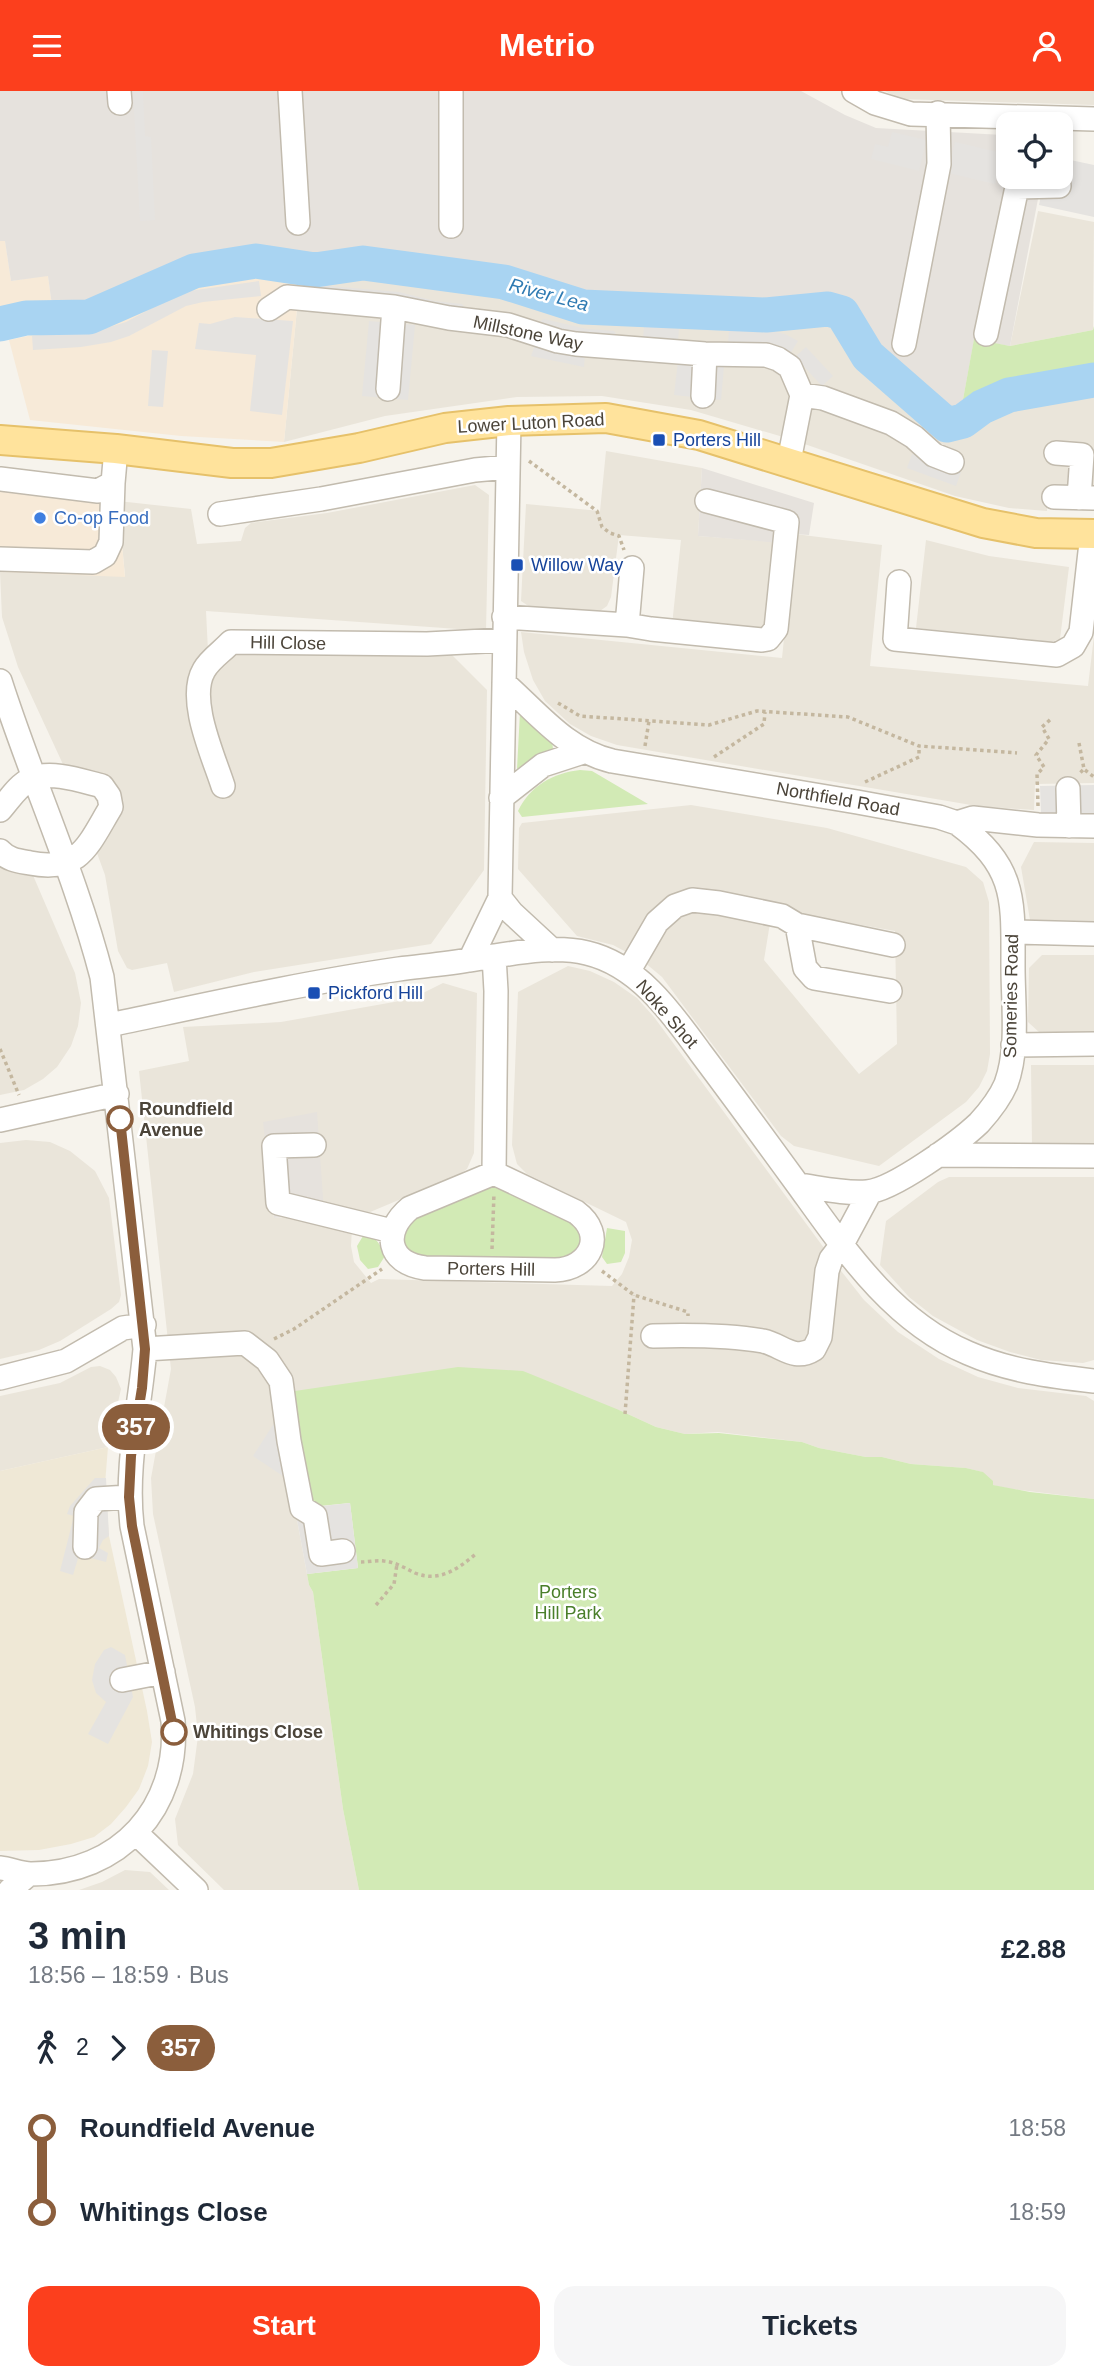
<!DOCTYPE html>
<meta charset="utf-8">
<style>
:root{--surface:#fff;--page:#f6f6f7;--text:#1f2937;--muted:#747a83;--accent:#fc3f1d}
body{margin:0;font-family:Helvetica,sans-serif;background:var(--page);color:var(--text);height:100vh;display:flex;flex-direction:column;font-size:26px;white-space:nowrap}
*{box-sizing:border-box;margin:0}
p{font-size:23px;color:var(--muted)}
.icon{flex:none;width:38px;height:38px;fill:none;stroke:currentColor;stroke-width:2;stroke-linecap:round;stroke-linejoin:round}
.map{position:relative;height:1799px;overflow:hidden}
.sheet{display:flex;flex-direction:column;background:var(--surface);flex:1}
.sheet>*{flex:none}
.badge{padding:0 14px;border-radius:23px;font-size:24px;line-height:46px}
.fabs{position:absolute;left:996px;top:21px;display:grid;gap:14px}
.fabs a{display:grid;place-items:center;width:77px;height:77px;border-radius:14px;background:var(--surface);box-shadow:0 4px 10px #0003;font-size:35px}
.map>.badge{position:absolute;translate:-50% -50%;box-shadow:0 0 0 4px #fff}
.legs{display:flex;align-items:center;gap:10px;height:77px;padding:0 28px;font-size:23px}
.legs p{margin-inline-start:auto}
.overview{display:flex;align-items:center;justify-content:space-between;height:119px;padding:0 28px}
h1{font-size:38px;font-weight:600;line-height:52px}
.action{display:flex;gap:14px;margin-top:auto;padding:14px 28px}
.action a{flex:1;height:80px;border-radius:21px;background:var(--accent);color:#fff;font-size:28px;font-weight:600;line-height:80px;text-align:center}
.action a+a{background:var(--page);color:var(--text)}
ul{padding:0 28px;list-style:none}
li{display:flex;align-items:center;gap:24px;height:84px;font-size:26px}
li i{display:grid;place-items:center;width:10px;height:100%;margin:0 9px;background:currentColor}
li i::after{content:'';width:18px;height:18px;margin:-9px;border:5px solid;border-radius:50%;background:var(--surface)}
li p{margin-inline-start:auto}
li:first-child i{background:linear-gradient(#0000 50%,currentColor 0)}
li:last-child i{background:linear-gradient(currentColor 50%,#0000 0)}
header{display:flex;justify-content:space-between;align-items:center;height:91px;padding:0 28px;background:var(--accent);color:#fff;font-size:32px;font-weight:600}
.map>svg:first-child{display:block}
.residential{fill:#eae5da}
.commercial{fill:#f7ead8}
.industrial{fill:#e6e2dd}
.education{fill:#efe8d6}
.green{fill:#d2eab5}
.parking{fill:#e5e3e0}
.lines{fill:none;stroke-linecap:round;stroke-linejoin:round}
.river{stroke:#a9d4f2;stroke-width:35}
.minor-casing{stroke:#c2bbae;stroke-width:26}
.major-casing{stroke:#e6c16a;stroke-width:32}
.path{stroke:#c4b79f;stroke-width:3.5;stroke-dasharray:3.5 3.5;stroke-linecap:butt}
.minor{stroke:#fff;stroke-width:23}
.major{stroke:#ffe39c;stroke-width:28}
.line-1-casing{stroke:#fff;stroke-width:16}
.line-1{stroke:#8b5e3c;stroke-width:10}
.transit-dot{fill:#1a4fb4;stroke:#fff;stroke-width:2.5}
.shop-dot{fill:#3f7fe0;stroke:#fff;stroke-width:2.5}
.stop-1-dot{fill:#fff;stroke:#8b5e3c;stroke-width:3.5}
.labels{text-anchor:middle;stroke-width:5;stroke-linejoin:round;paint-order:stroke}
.street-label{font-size:18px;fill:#4b4439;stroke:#fff}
.transit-label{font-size:18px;fill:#164399;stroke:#fff;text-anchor:start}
.shop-label{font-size:18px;fill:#366cbe;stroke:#fff;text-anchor:start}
.stop-label{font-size:18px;font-weight:bold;fill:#4b4439;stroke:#fff;text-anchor:start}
.park-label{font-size:18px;fill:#4a7f2a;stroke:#fff}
.water-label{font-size:19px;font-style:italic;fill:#2e7ab2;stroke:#fff}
</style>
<header><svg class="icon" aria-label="menu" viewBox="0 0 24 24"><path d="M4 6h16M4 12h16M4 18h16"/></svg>Metrio<svg class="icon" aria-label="person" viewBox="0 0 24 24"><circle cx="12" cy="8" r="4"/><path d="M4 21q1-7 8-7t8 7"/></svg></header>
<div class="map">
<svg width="1094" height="1799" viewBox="0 0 1094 1799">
<rect width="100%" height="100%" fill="#f6f3ec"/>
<path class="residential" d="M 885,0 L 1094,0 L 1094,14 L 900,8 Z
M 1038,120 L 1094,131 L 1093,239 L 1010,255 Z
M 366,180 L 504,197 L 553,214 L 578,220 L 765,230 L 807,225 L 822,226 L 836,234 L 873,280 L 936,338 L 950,344 L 969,344 L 976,329 L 994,317 L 1010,311 L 1094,294 L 1094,400 L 1070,392 L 1066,397 L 1048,400 L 1047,420 L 1009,417 L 955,405 L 790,348 L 691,319 L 602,305 L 517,306 L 385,325 L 284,351 L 300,187 L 337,185 Z
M 606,360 L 702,377 L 698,445 L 776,451 L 768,530 L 764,537 L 756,541 L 672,534 L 681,449 L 619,444 L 611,506 L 607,515 L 600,520 L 594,522 L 530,516 L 521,510 L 526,413 L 600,420 Z
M 475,394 L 489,404 L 486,540 L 206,520 L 209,580 L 234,559 L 452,564 L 487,599 L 484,779 L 431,853 L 254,881 L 174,901 L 167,872 L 132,879 L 127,877 L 118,860 L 105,784 L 94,754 L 120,719 L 67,682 L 18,576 L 2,526 L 0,481 L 125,485 L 118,410 L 191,418 L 197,453 L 241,450 L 245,437 L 251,432 L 327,422 Z
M 795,443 L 882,454 L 870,575 L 1088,595 L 1094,545 L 1094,692 L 1035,693 L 1034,719 L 977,715 L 617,654 L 591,645 L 570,633 L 545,610 L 533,589 L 524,561 L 521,541 L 782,567 Z
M 926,449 L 989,465 L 1069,476 L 1060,548 L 1051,551 L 916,537 Z
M 691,714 L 827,737 L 966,776 L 983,791 L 989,811 L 990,963 L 987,980 L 979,996 L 966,1011 L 879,1075 L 794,1055 L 781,1045 L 662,886 L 644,871 L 680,818 L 695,816 L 770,832 L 764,869 L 859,983 L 897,953 L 895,840 L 688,803 L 630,863 L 613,854 L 577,845 L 518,778 L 519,737 L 522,732 Z
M 1034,751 L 1094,752 L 1094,830 L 1030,829 L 1021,776 Z
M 0,773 L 29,775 L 75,882 L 81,912 L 78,935 L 71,955 L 57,976 L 43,988 L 24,999 L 0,1004 Z
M 1042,864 L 1094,864 L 1094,943 L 1040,942 L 1028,931 L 1029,877 Z
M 568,875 L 590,880 L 614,891 L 637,907 L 654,926 L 838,1176 L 864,1209 L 898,1241 L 939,1268 L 978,1286 L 1018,1297 L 1086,1305 L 1094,1310 L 1094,1408 L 1011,1398 L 992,1394 L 982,1381 L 966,1377 L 911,1373 L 882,1366 L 866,1366 L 819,1357 L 802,1351 L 718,1341 L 685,1343 L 656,1336 L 619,1319 L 295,1418 L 309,1494 L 313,1501 L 343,1718 L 359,1799 L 224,1799 L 178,1754 L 175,1728 L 193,1683 L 198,1645 L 195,1616 L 153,1423 L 151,1387 L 171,1278 L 139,980 L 189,970 L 183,936 L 281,931 L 411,908 L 443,892 L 477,902 L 474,1062 L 467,1078 L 458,1084 L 356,1127 L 324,1121 L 264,1031 L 274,1127 L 298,1125 L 352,1136 L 351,1155 L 354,1171 L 371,1192 L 379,1188 L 612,1195 L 622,1183 L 629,1166 L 632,1149 L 626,1131 L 527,1083 L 517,1073 L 512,1054 L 518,901 Z
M 1031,974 L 1094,974 L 1094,1055 L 1032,1055 Z
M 26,1049 L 50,1051 L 70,1060 L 95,1080 L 109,1107 L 121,1204 L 119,1211 L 111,1218 L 60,1250 L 39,1259 L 0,1268 L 0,1052 Z
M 949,1086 L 1094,1086 L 1094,1269 L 1083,1272 L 1041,1269 L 1010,1261 L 977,1249 L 933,1225 L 909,1206 L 880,1174 L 886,1130 L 938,1091 Z
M 100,1275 L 110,1279 L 116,1286 L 121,1298 L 108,1356 L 0,1380 L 0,1305 L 60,1292 L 91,1276 Z
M 125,1779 L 150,1781 L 169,1799 L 79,1799 L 102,1791 Z"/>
<path class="commercial" d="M 5,149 L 11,190 L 48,184 L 53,222 L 0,226 L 0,150 Z
M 228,186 L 300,187 L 284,351 L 181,345 L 30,329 L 9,249 L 55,239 L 106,233 L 181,197 Z
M 0,378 L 116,390 L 125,486 L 0,481 Z"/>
<path class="industrial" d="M 0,0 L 801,0 L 845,24 L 876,37 L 1003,44 L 1004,90 L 1042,87 L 1010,255 L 974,249 L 960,325 L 945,323 L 878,265 L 839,207 L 786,215 L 584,208 L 506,180 L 365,163 L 328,171 L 258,161 L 188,173 L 53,222 L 48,185 L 11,190 L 5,150 L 0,150 Z
M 702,377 L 814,412 L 809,444 L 795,443 L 793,453 L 698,445 Z
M 317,1021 L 324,1121 L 274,1127 L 263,1031 Z"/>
<path class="education" d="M 108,1356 L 105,1393 L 109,1445 L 147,1620 L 152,1651 L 148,1675 L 139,1698 L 126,1716 L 111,1733 L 94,1746 L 71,1753 L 39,1759 L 0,1760 L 0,1380 Z"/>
<path class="green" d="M 1094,235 L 1094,280 L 1011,297 L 978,310 L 960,325 L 974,248 L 1010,255 L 1093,239 Z
M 520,621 L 552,649 L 553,658 L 550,662 L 517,678 Z
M 580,679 L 592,680 L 648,713 L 522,726 L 518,720 C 530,695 553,682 580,679 Z
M 493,1092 L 573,1127 L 584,1149 L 570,1169 L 417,1170 C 404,1155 397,1151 407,1131 Z
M 607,1137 L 625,1140 L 625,1162 L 621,1171 L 607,1173 L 602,1166 Z
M 363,1145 C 377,1144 380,1154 385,1165 L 378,1176 L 368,1178 L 360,1169 L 357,1155 Z
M 458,1276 L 523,1280 L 619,1319 L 656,1336 L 685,1343 L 719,1342 L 802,1351 L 819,1357 L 866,1366 L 882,1366 L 911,1373 L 966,1377 L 983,1381 L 993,1390 L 993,1394 L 1030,1401 L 1094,1408 L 1094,1799 L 359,1799 L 343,1718 L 313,1501 L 309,1494 L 307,1483 L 358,1477 L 350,1412 L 310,1416 L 288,1301 Z"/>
<path class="parking" d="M 133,0 L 143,0 L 145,45 L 151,46 L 155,129 L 140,130 Z
M 892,41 L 926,49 L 919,80 L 871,68 L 875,53 L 888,56 Z
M 955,51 L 1002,62 L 995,93 L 948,82 Z
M 1061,67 L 1094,74 L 1094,126 L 1039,114 L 1045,86 L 1060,86 Z
M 259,190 L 261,205 L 203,211 L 186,215 L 129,245 L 111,251 L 81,256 L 33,259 L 32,245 L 106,237 L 126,231 L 182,201 Z
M 306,193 L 399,201 L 435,210 L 462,213 L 468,221 L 298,199 Z
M 235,226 L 293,230 L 282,324 L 250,320 L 256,264 L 195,258 L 199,232 L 210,233 Z
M 544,228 L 587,238 L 614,240 L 619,247 L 565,241 L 536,233 Z
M 369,230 L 415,234 L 408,309 L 362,305 Z
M 644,235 L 679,238 L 678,250 L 643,248 Z
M 729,239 L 775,241 L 785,243 L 798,250 L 790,263 L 772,254 L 728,253 Z
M 536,251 L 585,264 L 584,276 L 531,265 Z
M 806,256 L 833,285 L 822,295 L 795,266 Z
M 152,259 L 168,260 L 163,316 L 148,315 Z
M 678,270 L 724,275 L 721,309 L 674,304 Z
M 912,363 L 961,381 L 956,395 L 907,377 Z
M 1094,694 L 1094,722 L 1041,722 L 1040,695 Z
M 278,1326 L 292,1391 L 253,1365 Z
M 95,1387 L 106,1387 L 109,1445 L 103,1449 L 99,1457 L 108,1462 L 106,1471 L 79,1464 L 73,1484 L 60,1480 L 74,1425 L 67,1423 L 70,1415 Z
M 350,1412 L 358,1477 L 307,1483 L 295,1418 Z
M 111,1556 L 125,1564 L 133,1606 L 108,1653 L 88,1643 L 106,1611 L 96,1602 L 92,1589 L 95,1573 L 104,1559 Z"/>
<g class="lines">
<path class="river" d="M 0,233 L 26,227 L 89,226 L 194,180 L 256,170 L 315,179 L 363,172 L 504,191 L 583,216 L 766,224 L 828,218 L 842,222 L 868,265 L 947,334 L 963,330 L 982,316 L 1009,304 L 1094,289"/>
<g class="minor-casing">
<path id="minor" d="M 119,0 L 120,12
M 290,0 L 298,132
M 854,0 L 875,12 L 911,23 L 1094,28
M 451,135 L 451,0
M 269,218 L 287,206 L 394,216 L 449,227 L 508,234 L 558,250 L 576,253 L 705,263 L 766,264 L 778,268 L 790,276 L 802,304 L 789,370
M 986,243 L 1017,96 L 1059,95
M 904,253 L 939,73 L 938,22
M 388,298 L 394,216
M 802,304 L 823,307 L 891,332 L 914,346 L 934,364 L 952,371
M 703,305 L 705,263
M 1056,362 L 1082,364 L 1079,407
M 0,388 L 98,400 L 113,392
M 1054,406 L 1093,407
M 220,423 L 321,408 L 475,379 L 508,376
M 0,468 L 93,471 L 105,464 L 111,451 L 113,392 L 116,358
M 899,491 L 895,548 L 1057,564 L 1073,555 L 1081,541 L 1092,443
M 504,526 L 627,534 L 632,477
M 627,534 L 651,538 L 762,549 L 768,548 L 776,538 L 787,431 L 707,410
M 0,590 C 32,690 76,785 102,886 L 145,1258 C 140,1317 125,1375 132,1435 L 173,1630 C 180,1716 120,1783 31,1783 C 21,1783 10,1778 0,1777
M 504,592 C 538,622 566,659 612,670 L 857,711 L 939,726 L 957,732 L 973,727 L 1038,734 L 1094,735
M 223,695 C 213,664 187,608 204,579 C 210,568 223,560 231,551 L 427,553 L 504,549
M 1068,698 L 1069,735
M 501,707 L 543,674 L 583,661
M 0,719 C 9,709 18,694 31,688 C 51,679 82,690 102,695 L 109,705 L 111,716 C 88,754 80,782 30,772 C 19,770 8,769 0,760
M 500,807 L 512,822 L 552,859
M 797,834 L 805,877 L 814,887 L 890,900
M 1013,841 L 1094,843
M 470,869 L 500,807 L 509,330
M 628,881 L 657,831 L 675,815 L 692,809 L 719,812 L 782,825 L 797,834 L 893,854
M 109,934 C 205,914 302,892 399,878 C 422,875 446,873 469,869 C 507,864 549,853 587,862 C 638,874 671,921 700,961 C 733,1005 766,1050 798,1094 C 845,1159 892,1230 968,1262 C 1009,1280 1050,1285 1094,1290
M 1013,954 L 1094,953
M 0,1029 L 117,1003
M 314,1054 L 274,1055 L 278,1112 L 392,1140
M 938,1064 L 1094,1065
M 494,1082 L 576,1121 C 607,1144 590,1178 555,1179 L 425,1177 C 387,1172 382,1140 410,1117 Z
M 494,1082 L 496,900 L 494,865
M 798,1094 C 820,1097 844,1103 867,1101 C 893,1099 959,1051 979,1032 C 989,1021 1000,1007 1006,993 C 1019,958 1013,913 1013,876 C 1013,809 1017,776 957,732
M 653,1245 C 689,1244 727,1244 763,1250 C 782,1254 794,1271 814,1258 L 820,1246 L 827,1180 L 831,1168 L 841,1155 L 870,1101
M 145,1258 L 245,1252 L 267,1269 L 281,1290 L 289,1350 L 302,1417 L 315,1425 L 321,1463 L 343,1460
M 0,1287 L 66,1270 L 123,1237 L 144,1234
M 85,1456 L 86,1421 L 96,1408 L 129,1406
M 122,1589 L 163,1581
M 136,1742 L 196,1799
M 10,1799 L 29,1783"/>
</g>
<g class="major-casing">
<path id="major" d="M 0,349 L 116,358 L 232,372 L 271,372 L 359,357 L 445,337 L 509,330 L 606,327 L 699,344 L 983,432 L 1036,442 L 1094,443"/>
</g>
<path class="path" d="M 529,370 L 597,420 L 602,436 L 610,442 L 619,445 L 624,459
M 558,612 L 580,625 L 709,634 L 757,620 L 848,626 L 919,655 L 1017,662
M 1079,652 L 1084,678 L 1080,682
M 645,655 L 649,630
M 714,666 L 764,633 L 765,621
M 1085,679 L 1094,686
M 865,691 L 919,666 L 919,655
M 1038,715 L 1037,683 L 1044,676 L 1036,664 L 1049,648 L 1042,636 L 1051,628
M 0,958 L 19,1004
M 492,1158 L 494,1102
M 602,1180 L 634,1204 L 688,1221 L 688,1225
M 274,1248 L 294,1238 L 382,1178
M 625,1323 L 634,1204
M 361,1471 C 368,1471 376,1469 384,1470 C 395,1471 405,1477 415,1482 C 440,1492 459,1477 477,1462
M 376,1514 L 394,1493 L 397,1473"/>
<use href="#minor" class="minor"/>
<use href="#major" class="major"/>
</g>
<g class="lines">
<g class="line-1-casing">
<path id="line-1" d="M 120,1028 L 145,1258 L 142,1297 L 131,1365 L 129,1406 L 132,1435 L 174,1641"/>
</g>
<use href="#line-1" class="line-1"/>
</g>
<g class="transit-dot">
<rect x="652" y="342" width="14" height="14" rx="3.5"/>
<rect x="510" y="467" width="14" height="14" rx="3.5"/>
<rect x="307" y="895" width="14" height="14" rx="3.5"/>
</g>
<circle class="shop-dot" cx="40" cy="427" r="7"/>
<g class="stop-1-dot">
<circle cx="120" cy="1028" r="12"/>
<circle cx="174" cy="1641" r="12"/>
</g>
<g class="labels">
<g class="street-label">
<text transform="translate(528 242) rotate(12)" y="6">Millstone Way</text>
<text transform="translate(531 332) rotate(-3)" y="6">Lower Luton Road</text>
<text transform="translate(288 552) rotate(1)" y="6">Hill Close</text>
<text transform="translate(838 708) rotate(10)" y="6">Northfield Road</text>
<text transform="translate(1011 905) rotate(-89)" y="6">Someries Road</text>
<text transform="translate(667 923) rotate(49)" y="6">Noke Shot</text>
<text transform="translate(491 1178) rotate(1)" y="6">Porters Hill</text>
</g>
<g class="transit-label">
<text x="673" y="355">Porters Hill</text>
<text x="531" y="480">Willow Way</text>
<text x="328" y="908">Pickford Hill</text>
</g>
<g class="shop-label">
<text x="54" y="433">Co-op Food</text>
</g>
<g class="stop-label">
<text x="139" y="1024">Roundfield<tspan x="139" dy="21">Avenue</tspan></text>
<text x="193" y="1647">Whitings Close</text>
</g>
<g class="park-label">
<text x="568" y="1507">Porters<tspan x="568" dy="21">Hill Park</tspan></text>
</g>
<g class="water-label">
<text transform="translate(549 203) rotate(15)" y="7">River Lea</text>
</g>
</g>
</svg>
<div class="fabs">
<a><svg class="icon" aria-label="locate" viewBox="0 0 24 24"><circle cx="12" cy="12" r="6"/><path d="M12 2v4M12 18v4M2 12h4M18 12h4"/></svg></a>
</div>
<b class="badge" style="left:136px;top:1336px;background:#8b5e3c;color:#fff">357</b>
</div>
<section class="sheet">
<div class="overview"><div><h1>3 min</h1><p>18:56 – 18:59 · Bus</p></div><b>£2.88</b></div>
<div class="legs"><svg class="icon" aria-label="walk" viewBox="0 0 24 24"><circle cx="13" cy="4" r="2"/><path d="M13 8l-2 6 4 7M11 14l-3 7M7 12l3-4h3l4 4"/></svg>2<svg class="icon" aria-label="forward" viewBox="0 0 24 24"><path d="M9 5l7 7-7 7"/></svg><b class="badge" style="background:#8b5e3c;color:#fff">357</b></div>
<ul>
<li><i style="color:#8b5e3c"></i><b>Roundfield Avenue</b><p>18:58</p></li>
<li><i style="color:#8b5e3c"></i><b>Whitings Close</b><p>18:59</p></li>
</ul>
<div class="action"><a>Start</a><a>Tickets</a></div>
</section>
